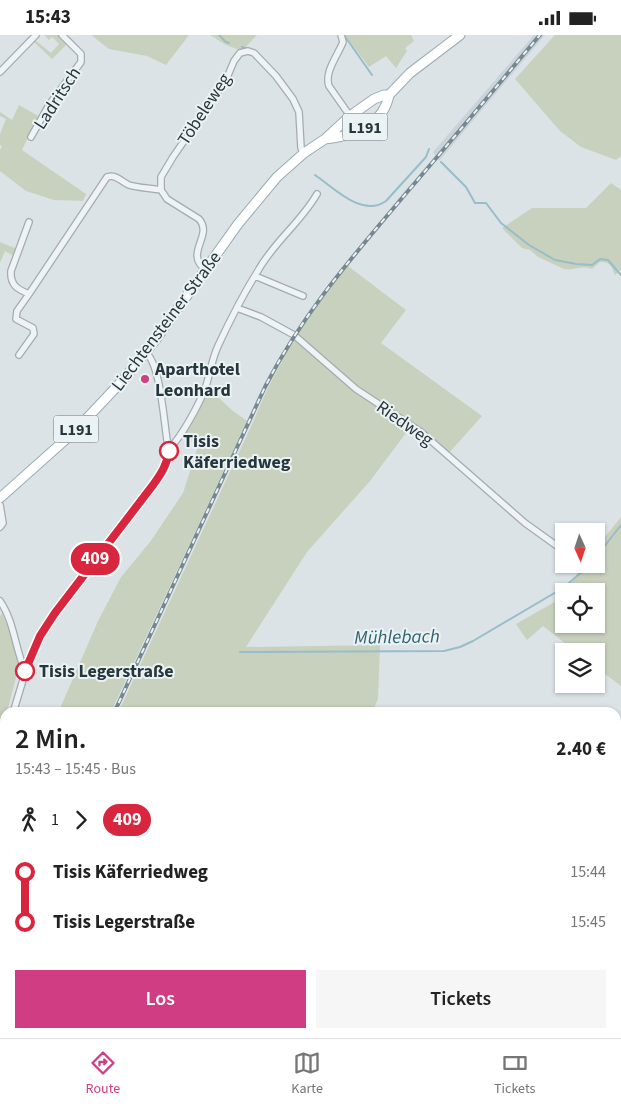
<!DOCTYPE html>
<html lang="de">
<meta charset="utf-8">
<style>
:root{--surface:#fff;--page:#f6f6f6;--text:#222;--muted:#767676;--line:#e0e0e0;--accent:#d03d82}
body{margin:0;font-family:"Source Sans 3",sans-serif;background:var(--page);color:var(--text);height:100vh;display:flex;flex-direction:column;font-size:19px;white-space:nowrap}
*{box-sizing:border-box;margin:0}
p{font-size:16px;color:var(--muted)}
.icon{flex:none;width:28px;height:28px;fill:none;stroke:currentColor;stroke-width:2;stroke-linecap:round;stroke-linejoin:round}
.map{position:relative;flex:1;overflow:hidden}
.sheet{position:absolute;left:0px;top:672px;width:621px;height:331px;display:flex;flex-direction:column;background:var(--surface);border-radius:15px 15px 0 0;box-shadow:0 1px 4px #0004}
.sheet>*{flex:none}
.badge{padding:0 10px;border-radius:16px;font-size:18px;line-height:32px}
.needle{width:32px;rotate:177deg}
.controls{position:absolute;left:555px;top:488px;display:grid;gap:10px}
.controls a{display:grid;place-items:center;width:50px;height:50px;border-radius:0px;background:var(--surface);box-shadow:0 1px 4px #0004;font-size:25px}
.map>.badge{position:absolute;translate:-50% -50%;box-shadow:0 0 0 2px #fff}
.legs{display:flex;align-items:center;gap:8px;height:55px;padding:0 15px;font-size:16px}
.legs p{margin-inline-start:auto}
.head{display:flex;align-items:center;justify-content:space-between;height:85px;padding:0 15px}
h1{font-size:28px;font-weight:600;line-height:38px}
.cta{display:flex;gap:10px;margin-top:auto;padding:10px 15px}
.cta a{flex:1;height:58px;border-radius:0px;background:var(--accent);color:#fff;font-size:20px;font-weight:600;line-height:58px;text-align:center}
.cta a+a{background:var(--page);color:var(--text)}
ul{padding:0 15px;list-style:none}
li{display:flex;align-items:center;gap:18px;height:50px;font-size:19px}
li i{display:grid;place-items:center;width:8px;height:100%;margin:0 6px;background:currentColor}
li i::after{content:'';width:12px;height:12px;margin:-6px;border:4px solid;border-radius:50%;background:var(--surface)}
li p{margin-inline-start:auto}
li:first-child i{background:linear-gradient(#0000 50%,currentColor 0)}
li:last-child i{background:linear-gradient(currentColor 50%,#0000 0)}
.status{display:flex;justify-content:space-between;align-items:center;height:35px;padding:0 25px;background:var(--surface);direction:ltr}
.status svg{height:14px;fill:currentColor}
.tab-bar{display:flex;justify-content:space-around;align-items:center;height:70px;border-top:1px solid var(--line);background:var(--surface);font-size:14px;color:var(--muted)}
.tab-bar a{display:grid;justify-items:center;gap:2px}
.tab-bar .on{color:var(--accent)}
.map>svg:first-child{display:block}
.built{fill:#cad3d9}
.green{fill:#c8d1bd}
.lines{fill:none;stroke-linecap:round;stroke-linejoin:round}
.stream{stroke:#96bec8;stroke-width:2}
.street-casing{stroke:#a2acb1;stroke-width:8}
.primary-casing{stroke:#9bacb2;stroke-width:11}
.street{stroke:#eff3f5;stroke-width:5.5}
.primary{stroke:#fff;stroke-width:9}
.rail-casing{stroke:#758890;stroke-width:4}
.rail{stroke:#ebf2f4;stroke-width:2;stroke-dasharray:5.5;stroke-linecap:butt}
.line-1-casing{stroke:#fff;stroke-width:11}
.line-1{stroke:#d7263d;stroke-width:8}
.poi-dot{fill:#d03d82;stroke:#ebf2f4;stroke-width:2}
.stop-1-dot{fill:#fff;stroke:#d7263d;stroke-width:2.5}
.labels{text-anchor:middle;stroke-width:4;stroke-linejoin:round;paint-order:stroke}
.shield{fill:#ebf2f4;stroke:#616e74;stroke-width:1}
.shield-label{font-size:16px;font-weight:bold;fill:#26363d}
.street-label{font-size:18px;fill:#26363d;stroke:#ebf2f4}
.poi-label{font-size:18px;font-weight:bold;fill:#26363d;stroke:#ebf2f4;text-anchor:start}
.stop-label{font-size:18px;font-weight:bold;fill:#26363d;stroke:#ebf2f4;text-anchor:start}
.water-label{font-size:19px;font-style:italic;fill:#2f6271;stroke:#ebf2f4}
</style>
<div class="status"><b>15:43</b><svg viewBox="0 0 49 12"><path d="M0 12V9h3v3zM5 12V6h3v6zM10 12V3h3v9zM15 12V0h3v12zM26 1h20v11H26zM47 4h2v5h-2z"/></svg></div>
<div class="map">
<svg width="621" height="1003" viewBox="0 0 621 1003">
<rect width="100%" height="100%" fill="#dce3e7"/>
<path class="built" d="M 534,0 L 545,0 L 439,126 L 433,117 Z"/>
<path class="green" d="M 44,0 L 58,0 L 67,9 L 52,24 L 33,6 L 35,5 L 51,18 L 59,9 L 52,2 L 49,5 Z
M 91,0 L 189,0 L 166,30 L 147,21 L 109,14 Z
M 210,0 L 257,0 L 242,16 L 226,10 Z
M 345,0 L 411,0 L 414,6 L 405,13 L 407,16 L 396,33 L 386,21 L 369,32 Z
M 555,0 L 621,0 L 621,121 L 616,125 L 581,112 L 560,96 L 515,44 Z
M 19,70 L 38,81 L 22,115 L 86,159 L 83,166 L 54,165 L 26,156 L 0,136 L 0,115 L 2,111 L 0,110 L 0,99 L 6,84 L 0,81 L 0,77 L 12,85 Z
M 611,148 L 621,155 L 621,235 L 615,240 C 612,232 610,226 600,227 L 592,234 C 580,230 574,236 564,234 L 538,222 L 530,215 L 522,213 L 502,193 L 532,173 L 586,173 Z
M 0,207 L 17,214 L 14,221 L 5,216 L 0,228 Z
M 348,231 L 406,275 L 381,308 L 482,381 L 448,419 L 409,394 L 370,446 L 307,517 L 246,612 L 380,610 L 378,664 L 372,677 L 118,678 L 254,385 C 277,327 309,279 348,231 Z
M 208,353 L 233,376 L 247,386 L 111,677 L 58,678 L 98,586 L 121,542 L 150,507 L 183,458 L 198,411 L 181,400 Z
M 621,482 L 621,651 L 596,632 L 596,616 L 575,616 L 543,591 L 527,605 L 516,589 L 558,565 L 561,566 L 564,561 L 564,589 L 596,589 L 596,556 L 567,556 L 583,529 L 596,529 L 596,513 Z
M 2,578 L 11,600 L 19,631 L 7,677 L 5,678 L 0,690 L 0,581 Z
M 0,789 L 5,792 L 5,903 L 0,908 Z
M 131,999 L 188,999 L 184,1003 L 134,1003 Z
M 217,999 L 327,999 L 322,1003 L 220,1003 Z"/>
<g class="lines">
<path class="stream" d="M 219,0 L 226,7 L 229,8
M 344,0 L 372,40
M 242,12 L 245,13
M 441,127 L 466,152 L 475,168 L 486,168 L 501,188 L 529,210 L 555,225 L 576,229 L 592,230 L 600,224 L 608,225 L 621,240
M 315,140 C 334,153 362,183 386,166 L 426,122 L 429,114
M 596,522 L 621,490
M 240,617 L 444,616 L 460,612 L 473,606 L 563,553 L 590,530"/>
<g class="street-casing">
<path id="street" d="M 341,0 L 343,7 C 338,20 324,37 329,51 L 350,81
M 0,37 L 36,0
M 31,102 L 49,70 L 81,27 L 81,19 L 62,0
M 29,187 L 11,236 C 10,250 17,254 29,259 L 107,142 C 117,139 121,147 129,150 C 138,153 151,153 161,155
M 206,235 C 183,218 214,201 199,184 L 167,164 L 161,155 L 161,142 L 173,122 L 226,45 L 234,26 L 240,18 L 248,16 L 254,18 L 276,41 L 293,64 L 299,77 L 301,113 L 304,118
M 255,241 L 303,261
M 237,273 L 261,282 L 294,300 L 356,354 L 421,397 L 525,488 L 564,516
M 19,320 L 34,299 L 33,293 L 16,284 L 17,276 L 29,259
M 170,413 C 182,401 200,368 206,351 C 210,338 212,324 218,311 C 230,285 244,258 259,234 C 275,206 301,187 317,159
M 0,470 L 3,488 L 0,492
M 590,529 L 596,531
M 0,566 C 14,586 15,613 25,636
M 13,678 L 29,625 L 40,601 L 66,563 L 164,434 L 168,426 L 170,413 L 167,405 C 164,386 160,328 146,318
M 0,707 L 5,698
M 80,999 L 82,1003
M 549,999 L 556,1003
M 5,1003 L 13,999
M 185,1003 L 189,999
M 502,1003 L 504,999"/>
</g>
<g class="primary-casing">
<path id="primary" d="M 389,60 L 410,38 L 460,0
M 325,104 C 353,101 383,91 389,60
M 0,463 L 74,397 L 123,345 L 156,304 L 238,189 L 277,142 L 304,118 L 325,104 L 350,81 L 374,64 L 384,60 L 389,60"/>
</g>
<use href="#street" class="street"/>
<use href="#primary" class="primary"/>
<g class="rail-casing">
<path id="rail" d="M 114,678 L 265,352 C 304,276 354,220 408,156 C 452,105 496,52 540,0
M 73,999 L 75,1003"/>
</g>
<use href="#rail" class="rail"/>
</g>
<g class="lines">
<g class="line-1-casing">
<path id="line-1" d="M 25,636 L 40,601 L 55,578 L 153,450 C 161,439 167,430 169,416"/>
</g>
<use href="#line-1" class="line-1"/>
</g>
<circle class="poi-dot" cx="145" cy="344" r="5"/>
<g class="stop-1-dot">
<circle cx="169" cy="416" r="9"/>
<circle cx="25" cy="636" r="9"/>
</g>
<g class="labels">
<g class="shield">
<rect x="342.5" y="78.5" width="45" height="27" rx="4"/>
<rect x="53.5" y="380.5" width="45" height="27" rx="4"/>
</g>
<g class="shield-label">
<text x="365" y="98">L191</text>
<text x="76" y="400">L191</text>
</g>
<g class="street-label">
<text transform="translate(57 63) rotate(-57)" y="6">Ladritsch</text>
<text transform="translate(204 74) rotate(-57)" y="6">Töbeleweg</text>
<text transform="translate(166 286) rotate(-53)" y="6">Liechtensteiner Straße</text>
<text transform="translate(405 388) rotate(35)" y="6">Riedweg</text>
</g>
<g class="poi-label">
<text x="155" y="340">Aparthotel<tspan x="155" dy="21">Leonhard</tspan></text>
</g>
<g class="stop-label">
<text x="183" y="412">Tisis<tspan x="183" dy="21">Käferriedweg</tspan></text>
<text x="39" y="642">Tisis Legerstraße</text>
</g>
<g class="water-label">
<text transform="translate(397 601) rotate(-1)" y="7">Mühlebach</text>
</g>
</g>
</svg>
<div class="controls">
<a><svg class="needle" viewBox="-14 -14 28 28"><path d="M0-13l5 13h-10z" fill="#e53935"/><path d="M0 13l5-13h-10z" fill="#767676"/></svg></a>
<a><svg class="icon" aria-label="locate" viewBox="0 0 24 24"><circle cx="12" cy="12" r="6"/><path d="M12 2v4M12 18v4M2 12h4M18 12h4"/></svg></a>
<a><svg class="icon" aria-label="layers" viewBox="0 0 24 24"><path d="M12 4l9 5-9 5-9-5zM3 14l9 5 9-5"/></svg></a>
</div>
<b class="badge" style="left:95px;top:524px;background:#d7263d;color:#fff">409</b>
<section class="sheet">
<div class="head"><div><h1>2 Min.</h1><p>15:43 – 15:45 · Bus</p></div><b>2.40 €</b></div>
<div class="legs"><svg class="icon" aria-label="walk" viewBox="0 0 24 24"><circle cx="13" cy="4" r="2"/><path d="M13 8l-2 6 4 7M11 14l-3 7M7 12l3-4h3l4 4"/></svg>1<svg class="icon" aria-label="forward" viewBox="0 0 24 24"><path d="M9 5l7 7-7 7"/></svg><b class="badge" style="background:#d7263d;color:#fff">409</b></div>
<ul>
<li><i style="color:#d7263d"></i><b>Tisis Käferriedweg</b><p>15:44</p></li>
<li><i style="color:#d7263d"></i><b>Tisis Legerstraße</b><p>15:45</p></li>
</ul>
<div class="cta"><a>Los</a><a>Tickets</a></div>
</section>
</div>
<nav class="tab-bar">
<a class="on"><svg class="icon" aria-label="directions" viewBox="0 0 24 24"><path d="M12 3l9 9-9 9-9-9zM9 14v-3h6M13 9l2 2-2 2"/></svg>Route</a>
<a><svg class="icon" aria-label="map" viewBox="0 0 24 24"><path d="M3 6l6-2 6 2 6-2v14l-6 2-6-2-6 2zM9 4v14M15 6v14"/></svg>Karte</a>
<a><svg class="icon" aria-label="tickets" viewBox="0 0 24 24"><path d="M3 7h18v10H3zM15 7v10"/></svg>Tickets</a>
</nav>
